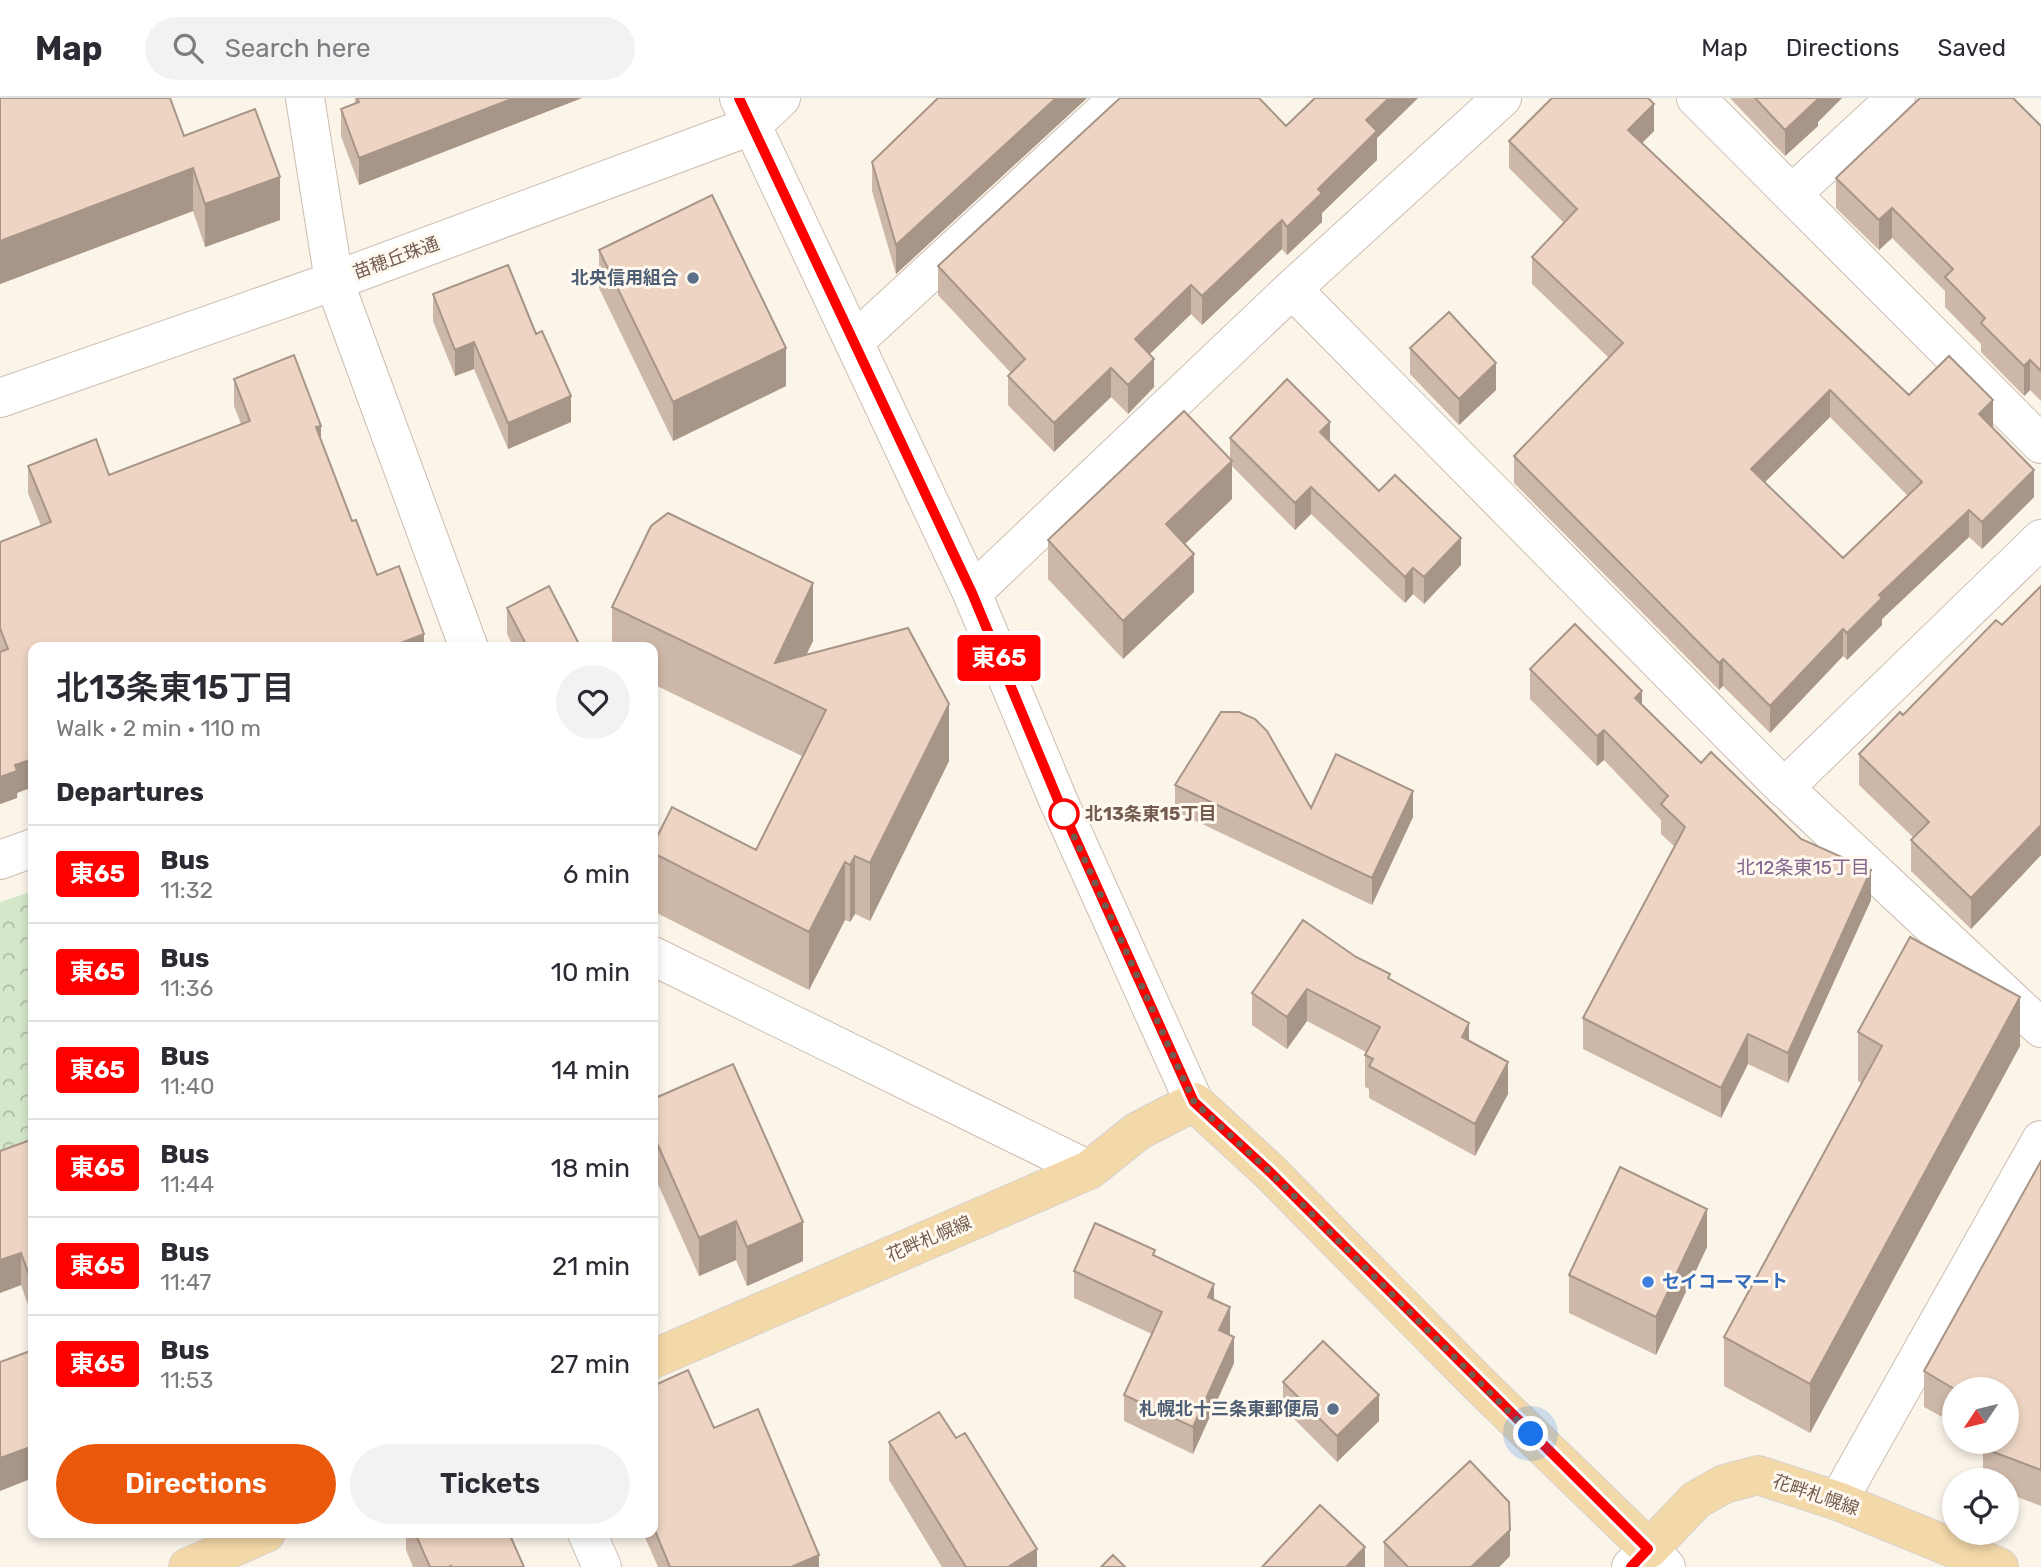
<!DOCTYPE html>
<meta charset="utf-8">
<style>
:root{--surface:#fff;--page:#f2f2f3;--text:#2b2b33;--muted:#7c7c81;--line:#e1e1e2;--accent:#ea580c}
body{margin:0;font-family:Rubik,"Noto Sans JP",sans-serif;background:var(--page);color:var(--text);height:100vh;display:flex;flex-direction:column;font-size:26px;white-space:nowrap}
*{box-sizing:border-box;margin:0}
p{font-size:23px;color:var(--muted)}
.icon{flex:none;width:38px;height:38px;fill:none;stroke:currentColor;stroke-width:2;stroke-linecap:round;stroke-linejoin:round}
.map{position:relative;flex:1;overflow:hidden}
.drawer{position:absolute;left:28px;top:544px;width:630px;height:896px;display:flex;flex-direction:column;background:var(--surface);border-radius:14px;box-shadow:0 4px 10px #0003}
.drawer>*{flex:none}
.badge{padding:0 14px;border-radius:5px;font-size:24px;line-height:46px}
.needle{width:46px;rotate:235deg}
.buttons{position:absolute;left:1942px;top:1279px;display:grid;gap:14px}
.buttons a{display:grid;place-items:center;width:77px;height:77px;border-radius:50%;background:var(--surface);box-shadow:0 4px 10px #0003;font-size:35px}
.you{position:absolute;width:35px;height:35px;margin:-18px;border:5px solid #fff;border-radius:50%;background:#1a73e8;box-shadow:0 0 0 10px #1a73e833}
.map>.badge{position:absolute;translate:-50% -50%;box-shadow:0 0 0 4px #fff}
h2{padding:0 28px;font-size:26px;line-height:63px}
.round{display:grid;place-items:center;flex:none;width:74px;height:74px;border-radius:37px;background:var(--page)}
.overview{display:flex;align-items:center;justify-content:space-between;height:119px;padding:0 28px}
h1{font-size:33px;font-weight:600;line-height:52px}
.cta{display:flex;gap:14px;margin-top:auto;padding:14px 28px}
.cta a{flex:1;height:80px;border-radius:42px;background:var(--accent);color:#fff;font-size:28px;font-weight:600;line-height:80px;text-align:center}
.cta a+a{background:var(--page);color:var(--text)}
ul{padding:0;list-style:none}
li{display:flex;align-items:center;gap:21px;height:98px;padding:0 28px;border-top:2px solid var(--line)}
li div{flex:1}
li b{display:block;font-size:26px}
li em{font-style:normal}
li .badge{min-width:77px;font-weight:700;text-align:center}
header{display:flex;align-items:center;gap:42px;box-sizing:border-box;height:98px;padding:0 35px;background:var(--surface);border-bottom:2px solid var(--line)}
header strong{font-size:33px}
nav{display:flex;gap:38px;margin-inline-start:auto;font-size:24px}
.search{width:490px;height:63px;background:var(--page);display:flex;align-items:center;gap:18px;box-sizing:border-box;padding:0 24px;border-radius:38px;color:var(--muted);font-size:26px}
.map>svg:first-child{display:block}
.park{fill:url(#park-crowns)}
.lines{fill:none;stroke-linecap:round;stroke-linejoin:round}
.minor-casing{stroke:#ccbdb0;stroke-width:40}
.major-casing{stroke:#d8d1ce;stroke-width:40}
.minor{stroke:#fff;stroke-width:38}
.major{stroke:#f3d8a8;stroke-width:38}
.wall{fill:#cdb7a8;fill-rule:evenodd}
.shaded-wall{fill:#a79588}
.building{fill:#eed5c3;stroke:#a79588;stroke-width:2;fill-rule:evenodd}
.line-casing{stroke:#fff;stroke-width:16}
.line{stroke:#f00;stroke-width:10}
.walk{stroke:#735c4f;stroke-width:7;stroke-dasharray:0 12.6}
.service-dot{fill:#5c6f8a;stroke:#fef8ef;stroke-width:2.5}
.stop-dot{fill:#fff;stroke:#f00;stroke-width:3.5}
.shop-dot{fill:#3f7fe0;stroke:#fef8ef;stroke-width:2.5}
.labels{text-anchor:middle;stroke-width:6;stroke-linejoin:round;paint-order:stroke}
.street-label{font-size:18px;fill:#735c4f;stroke:#fef8ef}
.service-label{font-size:18px;font-weight:bold;fill:#4e5e75;stroke:#fef8ef;text-anchor:end}
.stop-label{font-size:18px;font-weight:bold;fill:#735c4f;stroke:#fef8ef;text-anchor:start}
.shop-label{font-size:18px;font-weight:bold;fill:#366cbe;stroke:#fef8ef;text-anchor:start}
.neighbourhood-label{font-size:19px;fill:#82668e;stroke:#fef8ef}
</style>
<header>
<strong>Map</strong>
<div class="search"><svg class="icon" aria-label="search" viewBox="0 0 24 24"><circle cx="10" cy="10" r="6"/><path d="M15 15l6 6"/></svg>Search here</div>
<nav><a>Map</a><a>Directions</a><a>Saved</a></nav>
</header>
<div class="map">
<svg width="2041" height="1469" viewBox="0 0 2041 1469">
<defs>
<pattern id="park-crowns" width="20" height="18" patternUnits="userSpaceOnUse" patternTransform="scale(1.75)"><rect width="20" height="18" fill="#d4e7c8"/><path d="M2 6a3 3 0 1 1 6 0M12 15a3 3 0 1 1 6 0" fill="none" stroke="#b0bea5"/></pattern>
</defs>
<rect width="100%" height="100%" fill="#fbf4e9"/>
<path class="park" d="M 33,793 L 33,1063 L 0,1074 L 0,804 Z"/>
<g class="lines">
<g class="minor-casing">
<path id="minor" d="M 305,0 L 334,183 L 469,550
M 739,0 L 972,495 L 1058,702 L 1194,1004
M 1696,0 L 2041,346
M 1792,96 L 1896,0
M 1292,191 L 1775,681 L 2041,930
M 855,243 L 1119,0
M 0,300 L 334,183 L 751,28 L 781,0
M 972,495 L 1292,191 L 1502,0
M 1784,690 L 2041,441
M 0,762 L 33,750
M 653,858 L 1089,1072
M 1838,1403 L 2041,1042
M 587,1435 L 602,1469
M 1631,1469 L 1649,1451 L 1666,1469"/>
</g>
<g class="major-casing">
<path id="major" d="M 653,1261 L 1089,1072 L 1138,1033 L 1194,1004 L 1269,1073 L 1478,1285 L 1649,1451 L 1696,1402 L 1724,1386 L 1758,1377 L 1838,1403 L 1999,1469
M 188,1469 L 266,1435"/>
</g>
<use href="#minor" class="minor"/>
<use href="#major" class="major"/>
</g>
<path class="wall" d="M 0,0 L 184,38 L 280,122 L 205,149 L 193,113 L 0,186 Z
M 355,0 L 582,0 L 359,87 L 341,38 L 341,11 L 355,6 Z
M 938,0 L 1087,0 L 896,176 L 872,93 L 872,64 Z
M 1315,0 L 1418,0 L 1377,40 L 1377,62 L 1322,115 L 1322,124 L 1287,157 L 1282,151 L 1202,227 L 1191,216 L 1150,256 L 1154,289 L 1128,316 L 1111,299 L 1054,354 L 1008,307 L 1008,278 L 1011,275 L 938,197 L 938,168 L 1286,28 Z
M 1730,0 L 1842,0 L 1818,24 L 1818,28 L 1785,58 Z
M 2041,28 L 2041,303 L 2030,292 L 2024,298 L 1981,254 L 1981,246 L 1945,209 L 1945,193 L 1892,140 L 1879,152 L 1836,110 L 1836,80 Z
M 1654,33 L 1642,45 L 1909,297 L 1993,329 L 1992,329 L 2034,399 L 1982,451 L 1969,439 L 1882,521 L 1882,527 L 1847,562 L 1843,558 L 1770,635 L 1723,588 L 1719,592 L 1514,385 L 1514,358 L 1609,260 L 1532,186 L 1532,159 L 1564,125 L 1509,70 L 1509,43 ZM 1830,319 L 1908,398 L 1843,460 L 1765,384 Z
M 599,152 L 786,288 L 673,343 L 599,190 Z
M 433,196 L 571,324 L 508,351 L 474,271 L 455,278 L 433,223 Z
M 1410,250 L 1496,292 L 1459,327 L 1410,276 Z
M 234,281 L 321,341 L 352,423 L 377,477 L 424,550 L 33,550 L 17,700 L 0,706 L 0,444 L 41,428 L 28,395 L 28,368 L 109,377 L 241,326 L 234,308 Z
M 1230,340 L 1330,344 L 1379,393 L 1461,467 L 1424,506 L 1413,496 L 1405,505 L 1311,416 L 1295,432 L 1232,368 L 1232,401 L 1185,446 L 1194,494 L 1123,561 L 1048,481 L 1048,442 L 1230,361 Z
M 2041,488 L 2041,757 L 1971,831 L 1911,773 L 1911,742 L 1914,740 L 1859,687 L 1859,656 L 2002,527 Z
M 612,509 L 813,543 L 806,557 L 949,663 L 870,823 L 855,816 L 850,824 L 845,822 L 809,892 L 653,813 L 653,747 L 756,752 L 802,658 L 653,586 L 653,550 L 612,550 Z
M 507,510 L 581,550 L 514,550 L 507,536 Z
M 1530,571 L 1642,606 L 1701,665 L 1801,741 L 1871,802 L 1788,985 L 1748,966 L 1721,1020 L 1583,951 L 1583,920 L 1675,749 L 1661,736 L 1661,722 L 1604,662 L 1597,668 L 1530,601 Z
M 1175,687 L 1311,710 L 1413,719 L 1372,807 L 1175,713 Z
M 1356,859 L 1390,881 L 1469,943 L 1508,996 L 1475,1058 L 1369,1000 L 1369,991 L 1365,989 L 1365,957 L 1366,954 L 1307,923 L 1287,951 L 1252,927 L 1252,895 Z
M 1858,934 L 2020,948 L 1810,1335 L 1724,1288 L 1724,1239 L 1862,985 L 1858,983 Z
M 653,1001 L 803,1163 L 747,1188 L 736,1162 L 699,1178 L 653,1075 Z
M 33,1041 L 33,1221 L 21,1187 L 0,1195 L 0,1053 Z
M 2041,1063 L 2041,1408 L 2007,1395 L 2007,1382 L 1983,1382 L 1983,1350 L 2007,1344 L 2007,1292 L 1955,1292 L 1955,1326 L 1924,1309 L 1924,1273 Z
M 1707,1149 L 1656,1257 L 1569,1215 L 1569,1177 Z
M 1155,1159 L 1214,1202 L 1230,1236 L 1234,1265 L 1193,1356 L 1124,1323 L 1124,1297 L 1152,1236 L 1074,1200 L 1074,1173 Z
M 1283,1284 L 1379,1323 L 1337,1364 L 1283,1310 Z
M 653,1288 L 714,1330 L 819,1469 L 658,1469 L 643,1435 L 653,1435 Z
M 889,1344 L 1037,1469 L 942,1469 L 889,1382 Z
M 406,1435 L 509,1435 L 524,1469 L 413,1469 L 406,1452 Z
M 1384,1444 L 1510,1458 L 1499,1469 L 1384,1469 Z"/>
<path class="shaded-wall" d="M 514,0 L 582,0 L 359,87 L 359,60 Z
M 1056,0 L 1087,0 L 896,176 L 896,147 Z
M 1389,0 L 1418,0 L 1377,40 L 1377,62 L 1322,115 L 1322,124 L 1287,157 L 1287,129 L 1318,91 L 1366,22 Z
M 1816,0 L 1842,0 L 1818,24 L 1818,28 L 1785,58 L 1785,32 Z
M 1654,6 L 1654,33 L 1628,59 L 1628,32 Z
M 193,70 L 193,113 L 0,186 L 0,143 Z
M 280,79 L 280,122 L 205,149 L 205,106 Z
M 1892,110 L 1892,140 L 1879,152 L 1879,122 Z
M 1282,122 L 1282,151 L 1202,227 L 1202,198 Z
M 1191,187 L 1191,216 L 1135,270 L 1135,241 Z
M 474,244 L 474,271 L 455,278 L 455,252 Z
M 786,250 L 786,288 L 673,343 L 673,304 Z
M 1154,261 L 1154,289 L 1128,316 L 1128,287 Z
M 2030,262 L 2030,292 L 2024,298 L 2024,268 Z
M 1496,265 L 1496,292 L 1459,327 L 1459,301 Z
M 1111,270 L 1111,299 L 1054,354 L 1054,325 Z
M 1830,292 L 1830,319 L 1751,398 L 1751,371 Z
M 571,298 L 571,324 L 508,351 L 508,325 Z
M 1993,302 L 1993,329 L 1979,343 L 1979,316 Z
M 1330,324 L 1330,351 L 1320,334 Z
M 321,328 L 321,355 L 316,329 Z
M 1232,363 L 1232,401 L 1166,464 L 1166,426 Z
M 2034,372 L 2034,399 L 1982,451 L 1982,424 Z
M 1311,389 L 1311,416 L 1295,432 L 1295,405 Z
M 1969,412 L 1969,439 L 1882,521 L 1882,527 L 1847,562 L 1847,535 L 1879,497 Z
M 1461,440 L 1461,467 L 1424,506 L 1424,479 Z
M 1194,456 L 1194,494 L 1123,561 L 1123,523 Z
M 1413,470 L 1413,496 L 1405,505 L 1405,479 Z
M 813,485 L 813,543 L 788,594 L 775,565 Z
M 1843,531 L 1843,558 L 1770,635 L 1770,608 Z
M 424,536 L 424,550 L 388,550 Z
M 1723,561 L 1723,588 L 1719,592 L 1719,565 Z
M 1642,593 L 1642,624 L 1635,600 Z
M 949,606 L 949,663 L 870,823 L 870,765 Z
M 1604,632 L 1604,662 L 1597,668 L 1597,638 Z
M 33,661 L 33,689 L 17,695 L 17,700 L 0,706 L 0,679 L 15,667 Z
M 1413,693 L 1413,719 L 1372,807 L 1372,780 Z
M 2041,727 L 2041,757 L 1971,831 L 1971,800 Z
M 855,758 L 855,816 L 850,824 L 850,767 Z
M 845,764 L 845,822 L 809,892 L 809,834 Z
M 1871,772 L 1871,802 L 1788,985 L 1788,955 Z
M 1307,891 L 1307,923 L 1287,951 L 1287,919 Z
M 2020,899 L 2020,948 L 1810,1335 L 1810,1286 Z
M 1469,925 L 1469,957 L 1462,939 Z
M 1748,936 L 1748,966 L 1721,1020 L 1721,990 Z
M 1508,964 L 1508,996 L 1475,1058 L 1475,1026 Z
M 1707,1111 L 1707,1149 L 1656,1257 L 1656,1219 Z
M 736,1123 L 736,1162 L 699,1178 L 699,1140 Z
M 803,1124 L 803,1163 L 747,1188 L 747,1149 Z
M 21,1155 L 21,1187 L 0,1195 L 0,1162 Z
M 1214,1186 L 1214,1212 L 1208,1199 Z
M 1230,1209 L 1230,1236 L 1219,1258 L 1219,1232 Z
M 1234,1239 L 1234,1265 L 1193,1356 L 1193,1329 Z
M 1379,1297 L 1379,1323 L 1337,1364 L 1337,1338 Z
M 33,1348 L 33,1380 L 0,1393 L 0,1360 Z
M 1510,1432 L 1510,1458 L 1499,1469 L 1471,1469 Z
M 1365,1449 L 1365,1469 L 1346,1469 Z
M 1037,1451 L 1037,1469 L 1008,1469 Z
M 819,1457 L 819,1469 L 791,1469 Z"/>
<path class="building" d="M 0,0 L 170,0 L 184,38 L 255,11 L 280,79 L 205,106 L 193,70 L 0,143 Z
M 357,0 L 514,0 L 359,60 L 341,11 L 359,4 Z
M 938,0 L 1056,0 L 896,147 L 872,64 Z
M 1120,0 L 1259,0 L 1286,28 L 1315,0 L 1389,0 L 1366,22 L 1377,33 L 1318,91 L 1322,95 L 1287,129 L 1282,122 L 1202,198 L 1191,187 L 1135,241 L 1154,261 L 1128,287 L 1111,270 L 1054,325 L 1008,278 L 1025,261 L 938,168 Z
M 1552,0 L 1648,0 L 1654,6 L 1628,32 L 1909,297 L 1949,258 L 1993,302 L 1979,316 L 2034,372 L 1982,424 L 1969,412 L 1879,497 L 1882,500 L 1847,535 L 1843,531 L 1770,608 L 1723,561 L 1719,565 L 1514,358 L 1623,245 L 1532,159 L 1577,111 L 1509,43 ZM 1830,292 L 1922,384 L 1843,460 L 1751,371 Z
M 1755,0 L 1817,0 L 1818,1 L 1785,32 Z
M 1920,0 L 2013,0 L 2041,28 L 2041,273 L 2030,262 L 2024,268 L 1981,225 L 1985,220 L 1945,179 L 1953,171 L 1892,110 L 1879,122 L 1836,80 Z
M 712,97 L 786,250 L 673,304 L 599,152 Z
M 508,167 L 536,236 L 542,233 L 571,298 L 508,325 L 474,244 L 455,252 L 433,196 Z
M 1449,214 L 1496,265 L 1459,301 L 1410,250 Z
M 294,257 L 321,328 L 316,329 L 352,423 L 356,422 L 377,477 L 399,468 L 424,536 L 388,550 L 33,550 L 33,661 L 15,667 L 17,673 L 0,679 L 0,554 L 8,551 L 0,530 L 0,444 L 51,424 L 28,368 L 96,341 L 109,377 L 250,323 L 234,281 Z
M 1287,281 L 1330,324 L 1320,334 L 1379,393 L 1395,377 L 1461,440 L 1424,479 L 1413,470 L 1405,479 L 1311,389 L 1295,405 L 1230,340 Z
M 1184,313 L 1232,363 L 1166,426 L 1194,456 L 1123,523 L 1048,442 Z
M 668,415 L 813,485 L 775,565 L 908,530 L 949,606 L 870,765 L 855,758 L 850,767 L 845,764 L 809,834 L 653,755 L 653,747 L 672,709 L 756,752 L 826,612 L 612,509 L 651,428 Z
M 549,488 L 581,550 L 528,550 L 507,510 Z
M 2041,488 L 2041,727 L 1971,800 L 1911,742 L 1929,724 L 1859,656 L 1900,614 L 1903,617 L 1996,522 L 2002,527 Z
M 1575,526 L 1642,593 L 1635,600 L 1701,665 L 1711,654 L 1801,741 L 1871,772 L 1788,955 L 1748,936 L 1721,990 L 1583,920 L 1685,729 L 1661,706 L 1668,698 L 1604,632 L 1597,638 L 1530,571 Z
M 1221,614 L 1239,614 L 1255,621 L 1267,633 L 1311,710 L 1336,656 L 1413,693 L 1372,780 L 1175,687 Z
M 1303,822 L 1356,859 L 1390,876 L 1388,880 L 1469,925 L 1462,939 L 1508,964 L 1475,1026 L 1369,968 L 1373,961 L 1365,957 L 1380,929 L 1307,891 L 1287,919 L 1252,895 Z
M 1910,839 L 2020,899 L 1810,1286 L 1724,1239 L 1882,948 L 1858,934 Z
M 733,966 L 803,1124 L 747,1149 L 736,1123 L 699,1140 L 653,1036 L 653,1001 Z
M 33,1041 L 33,1188 L 21,1155 L 0,1162 L 0,1053 Z
M 2041,1063 L 2041,1372 L 1983,1350 L 1986,1344 L 2007,1344 L 2007,1292 L 1956,1292 L 1924,1273 Z
M 1620,1069 L 1707,1111 L 1656,1219 L 1569,1177 Z
M 1095,1125 L 1155,1152 L 1153,1157 L 1214,1186 L 1208,1199 L 1230,1209 L 1219,1232 L 1234,1239 L 1193,1329 L 1124,1297 L 1162,1214 L 1074,1173 Z
M 1323,1243 L 1379,1297 L 1337,1338 L 1283,1284 Z
M 33,1252 L 33,1348 L 0,1360 L 0,1264 Z
M 688,1272 L 714,1330 L 758,1311 L 819,1457 L 791,1469 L 670,1469 L 653,1428 L 653,1288 Z
M 939,1314 L 956,1340 L 965,1335 L 1037,1451 L 1008,1469 L 966,1469 L 889,1344 Z
M 1470,1363 L 1509,1404 L 1510,1432 L 1471,1469 L 1408,1469 L 1384,1444 Z
M 1320,1407 L 1365,1449 L 1346,1469 L 1262,1469 Z
M 415,1435 L 509,1435 L 524,1469 L 451,1469 L 451,1468 L 448,1469 L 430,1469 Z
M 1113,1457 L 1125,1469 L 1101,1469 Z"/>
<g class="lines">
<g class="line-casing">
<path id="line" d="M 739,0 L 972,495 L 1058,702 L 1194,1004 L 1269,1073 L 1648,1451 L 1631,1469"/>
</g>
<use href="#line" class="line"/>
<path class="walk" d="M 1064,716 L 1194,1004 L 1269,1073 L 1531,1336"/>
</g>
<g class="service-dot">
<circle cx="693" cy="180" r="7"/>
<circle cx="1333" cy="1311" r="7"/>
</g>
<circle class="stop-dot" cx="1064" cy="716" r="14"/>
<circle class="shop-dot" cx="1648" cy="1184" r="7"/>
<g class="labels">
<g class="street-label">
<text transform="translate(396 160) rotate(-20)" y="6">苗穂丘珠通</text>
<text transform="translate(929 1141) rotate(-23)" y="6">花畔札幌線</text>
<text transform="translate(1816 1397) rotate(19)" y="6">花畔札幌線</text>
</g>
<g class="service-label">
<text x="679" y="186">北央信用組合</text>
<text x="1319" y="1317">札幌北十三条東郵便局</text>
</g>
<g class="stop-label">
<text x="1085" y="722">北13条東15丁目</text>
</g>
<g class="shop-label">
<text x="1662" y="1190">セイコーマート</text>
</g>
<g class="neighbourhood-label">
<text x="1803" y="776">北12条東15丁目</text>
</g>
</g>
</svg>
<div class="buttons">
<a><svg class="needle" viewBox="-14 -14 28 28"><path d="M0-13l5 13h-10z" fill="#e53935"/><path d="M0 13l5-13h-10z" fill="#7c7c81"/></svg></a>
<a><svg class="icon" aria-label="locate" viewBox="0 0 24 24"><circle cx="12" cy="12" r="6"/><path d="M12 2v4M12 18v4M2 12h4M18 12h4"/></svg></a>
</div>
<div class="you" style="left:1531px;top:1336px"></div>
<b class="badge" style="left:999px;top:560px;background:#f00;color:#fff">東65</b>
<section class="drawer">
<div class="overview"><div><h1>北13条東15丁目</h1><p>Walk · 2 min · 110 m</p></div><a class="round"><svg class="icon" aria-label="heart" viewBox="0 0 24 24"><path d="M12 20l-8-8c-3-5 5-10 8-4 3-6 11-1 8 4z"/></svg></a></div>
<h2>Departures</h2>
<ul>
<li><span class="badge" style="background:#f00;color:#fff">東65</span><div><b>Bus</b><p>11:32</p></div><em>6 min</em></li>
<li><span class="badge" style="background:#f00;color:#fff">東65</span><div><b>Bus</b><p>11:36</p></div><em>10 min</em></li>
<li><span class="badge" style="background:#f00;color:#fff">東65</span><div><b>Bus</b><p>11:40</p></div><em>14 min</em></li>
<li><span class="badge" style="background:#f00;color:#fff">東65</span><div><b>Bus</b><p>11:44</p></div><em>18 min</em></li>
<li><span class="badge" style="background:#f00;color:#fff">東65</span><div><b>Bus</b><p>11:47</p></div><em>21 min</em></li>
<li><span class="badge" style="background:#f00;color:#fff">東65</span><div><b>Bus</b><p>11:53</p></div><em>27 min</em></li>
</ul>
<div class="cta"><a>Directions</a><a>Tickets</a></div>
</section>
</div>
